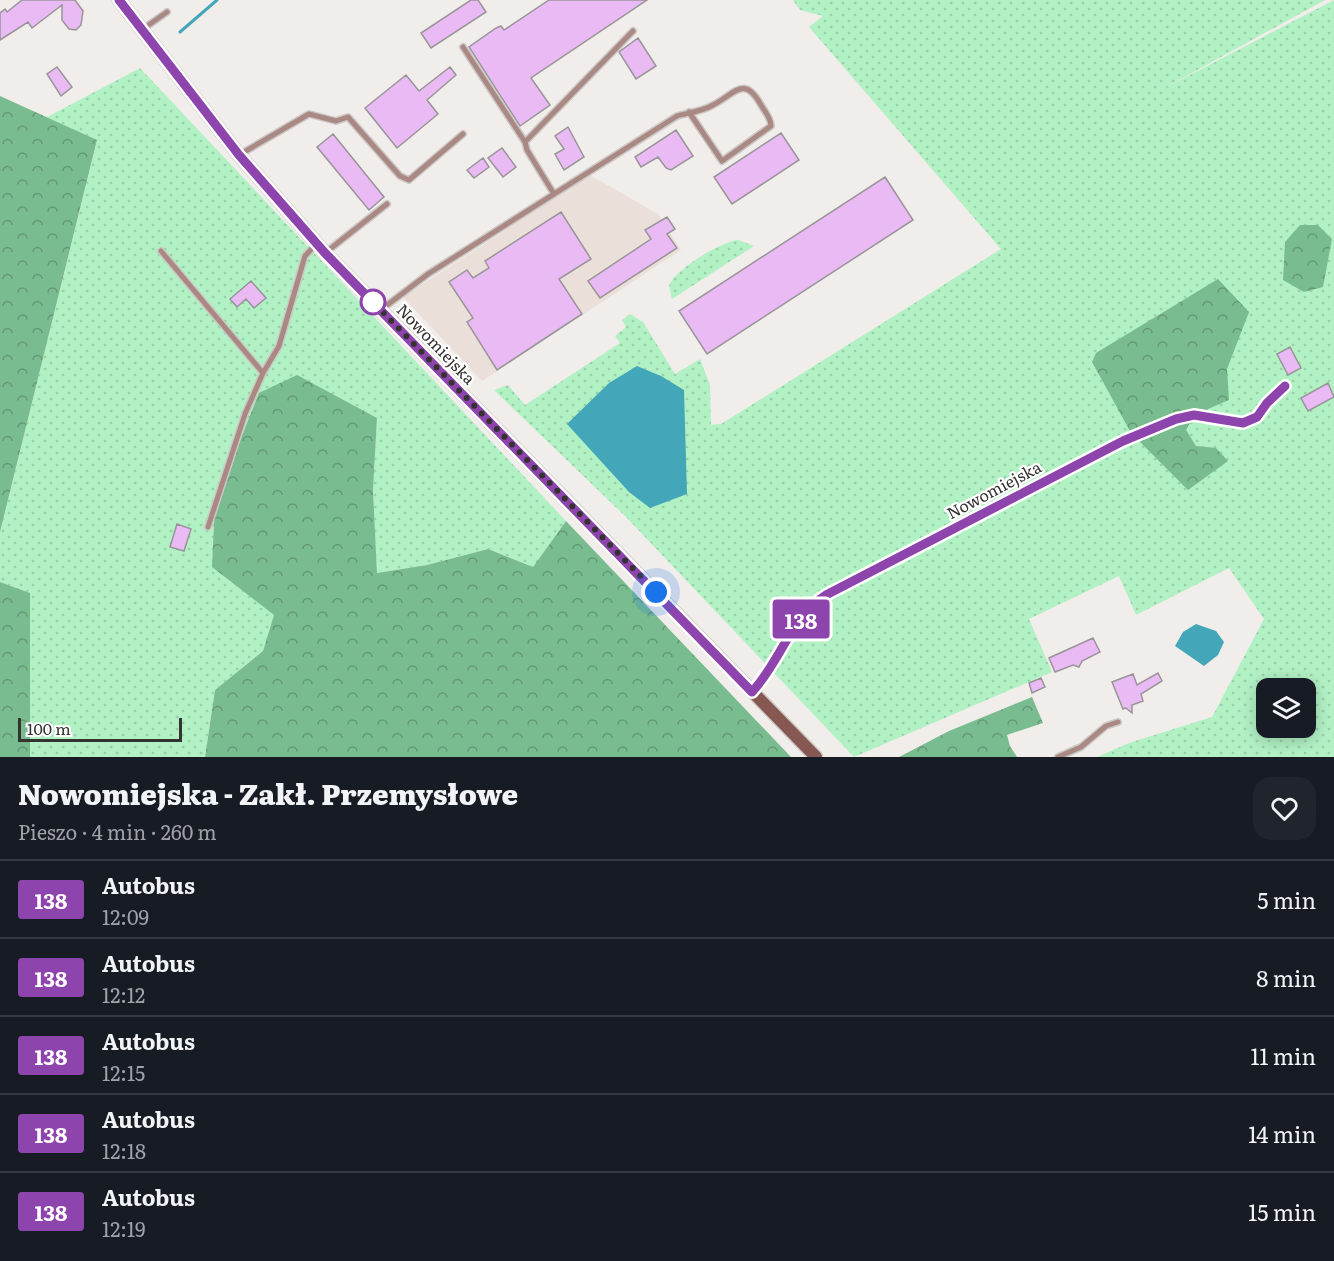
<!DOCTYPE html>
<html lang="pl">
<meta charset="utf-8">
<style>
:root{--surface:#171b24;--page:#20242c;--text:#f1f3f6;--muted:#9ea1a6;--line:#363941}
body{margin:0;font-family:Literata,serif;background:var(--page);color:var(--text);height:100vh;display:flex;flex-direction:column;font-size:22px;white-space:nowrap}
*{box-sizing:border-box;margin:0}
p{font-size:20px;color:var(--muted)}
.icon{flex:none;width:33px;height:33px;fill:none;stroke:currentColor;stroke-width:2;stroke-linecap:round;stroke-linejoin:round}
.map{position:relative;height:757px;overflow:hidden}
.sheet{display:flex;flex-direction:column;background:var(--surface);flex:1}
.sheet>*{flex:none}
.badge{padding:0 12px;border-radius:4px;font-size:21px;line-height:39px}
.controls{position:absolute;left:1256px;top:678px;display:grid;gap:12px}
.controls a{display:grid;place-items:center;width:60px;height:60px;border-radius:12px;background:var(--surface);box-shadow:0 3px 15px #0003;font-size:30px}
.scale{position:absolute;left:18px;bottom:15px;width:164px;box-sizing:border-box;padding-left:6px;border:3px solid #353332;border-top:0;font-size:16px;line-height:21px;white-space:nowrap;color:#353332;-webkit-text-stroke:4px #fff;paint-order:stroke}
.you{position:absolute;width:30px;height:30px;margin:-15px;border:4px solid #fff;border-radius:50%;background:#1a73e8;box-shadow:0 0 0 9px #1a73e833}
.map>.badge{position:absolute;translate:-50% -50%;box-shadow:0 0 0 3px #fff}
.round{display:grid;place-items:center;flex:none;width:63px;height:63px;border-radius:18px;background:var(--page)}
.head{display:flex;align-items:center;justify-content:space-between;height:102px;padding:0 18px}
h1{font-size:28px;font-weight:800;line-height:45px}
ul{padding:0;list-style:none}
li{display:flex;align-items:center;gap:18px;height:78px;padding:0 18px;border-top:2px solid var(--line)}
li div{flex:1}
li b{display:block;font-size:22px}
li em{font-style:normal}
li .badge{min-width:66px;font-weight:700;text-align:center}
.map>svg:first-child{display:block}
.built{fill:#ebdfd9}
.grass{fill:url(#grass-dots);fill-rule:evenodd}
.forest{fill:url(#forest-crowns)}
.water{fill:#43a7b9}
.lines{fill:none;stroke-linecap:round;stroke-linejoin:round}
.stream{stroke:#43a7b9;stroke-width:3}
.building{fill:#eabaf5;stroke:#989598;stroke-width:1.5}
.lane-casing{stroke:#cbc8c5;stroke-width:8}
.secondary-casing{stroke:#cbc8c5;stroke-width:15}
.lane{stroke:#aa8883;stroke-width:5}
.secondary{stroke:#875751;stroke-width:12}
.line-casing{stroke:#fff;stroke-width:14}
.line{stroke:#8e44ad;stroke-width:9}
.walk{stroke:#353332;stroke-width:6;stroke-dasharray:0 10.8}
.stop-dot{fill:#fff;stroke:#8e44ad;stroke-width:3}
.labels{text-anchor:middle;stroke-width:4.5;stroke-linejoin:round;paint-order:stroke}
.street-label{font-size:16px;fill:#353332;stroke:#fff}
</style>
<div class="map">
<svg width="1334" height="757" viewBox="0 0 1334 757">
<defs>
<pattern id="grass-dots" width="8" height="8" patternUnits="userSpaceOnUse" patternTransform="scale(1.5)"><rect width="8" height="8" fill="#b1f1c4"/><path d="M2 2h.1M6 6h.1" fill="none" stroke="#99cfa9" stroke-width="1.8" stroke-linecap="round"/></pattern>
<pattern id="forest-crowns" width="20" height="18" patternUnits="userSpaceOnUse" patternTransform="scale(1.5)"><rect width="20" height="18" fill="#79bc8f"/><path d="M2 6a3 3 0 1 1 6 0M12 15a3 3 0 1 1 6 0" fill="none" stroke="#649975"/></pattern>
</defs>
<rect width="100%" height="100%" fill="#f1edea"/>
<path class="built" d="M 590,175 L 658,214 L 681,250 L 482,381 L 403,297 Z"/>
<path class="grass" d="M 793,0 L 1325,0 L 1159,91 L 1334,0 L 1334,757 L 1097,757 L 1129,743 L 1212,717 L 1264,619 L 1229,568 L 1136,615 L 1119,576 L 1029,619 L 1052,672 L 854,757 L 626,517 L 494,390 L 508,385 L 525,405 L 620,343 L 615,336 L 626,327 L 622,320 L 630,314 L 643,322 L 675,374 L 700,359 L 710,385 L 711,425 L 721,424 L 1001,249 L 809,27 L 823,16 L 800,10 ZM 1266,688 L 1305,688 L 1305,728 L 1266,728 Z
M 140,68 L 566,521 L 533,567 L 488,549 L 427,565 L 377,573 L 373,490 L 377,418 L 274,615 L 263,651 L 215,690 L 205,757 L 30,757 L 30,593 L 0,582 L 0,532 L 97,141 L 47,117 Z
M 738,240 L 754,246 L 672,299 L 669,286 C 674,270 722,241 738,240 Z"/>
<path class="forest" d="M 0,96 L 97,140 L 0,532 Z
M 1300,225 L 1318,225 L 1332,239 L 1323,287 L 1304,292 L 1283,280 L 1285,242 Z
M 1218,279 L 1249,312 L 1227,369 L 1229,400 L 1194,415 L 1186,430 L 1196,446 L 1216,448 L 1228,461 L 1188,490 L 1131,433 L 1092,362 L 1096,353 Z
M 297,375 L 377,418 L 373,490 L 377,573 L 427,565 L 488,549 L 533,567 L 566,521 L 791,757 L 205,757 L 215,690 L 263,651 L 274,615 L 212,567 L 215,504 L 259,393 Z
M 0,582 L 30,593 L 30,757 L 0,757 Z
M 1032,697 L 1043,723 L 1007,735 L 1010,746 L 1017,757 L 899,757 L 949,731 Z"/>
<path class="water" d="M 637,366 L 661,376 L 684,390 L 687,494 L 650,508 L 629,492 L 567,424 L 609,383 Z
M 1196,624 L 1216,631 L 1224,642 L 1218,655 L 1204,666 L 1175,646 L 1183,632 Z"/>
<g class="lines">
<path class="stream" d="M 180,32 L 217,0"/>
</g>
<path class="building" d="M 22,0 L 75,0 L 83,11 L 81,25 L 76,30 L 69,29 L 62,20 L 62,5 L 32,28 L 28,22 L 0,40 L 0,13 L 5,9 L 7,12 Z
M 471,0 L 478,0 L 486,12 L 431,48 L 421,33 Z
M 549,0 L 647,0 L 531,78 L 550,105 L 520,126 L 469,47 L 496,28 L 501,26 L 504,30 Z
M 638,38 L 656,66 L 636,79 L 619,52 Z
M 57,67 L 72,87 L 61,96 L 47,74 Z
M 450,67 L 456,75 L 427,100 L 438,114 L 397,148 L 365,108 L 406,75 L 419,91 Z
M 568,127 L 584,157 L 564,170 L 555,154 L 564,149 L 555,136 Z
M 676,130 L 693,156 L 671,170 L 666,168 L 658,157 L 641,167 L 635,157 Z
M 781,133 L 799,160 L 732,204 L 714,177 Z
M 333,134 L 384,197 L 369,210 L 317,147 Z
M 502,148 L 516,167 L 503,177 L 488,158 Z
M 483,158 L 489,167 L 474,178 L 467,170 Z
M 885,177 L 913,220 L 707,354 L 679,311 Z
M 561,212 L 591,259 L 559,279 L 582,314 L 497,370 L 467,322 L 473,318 L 449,282 L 467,270 L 473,278 L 489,268 L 485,261 Z
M 667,217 L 675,229 L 667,234 L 677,248 L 600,298 L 588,281 L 651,239 L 645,230 Z
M 251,281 L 266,298 L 254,308 L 246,299 L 237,307 L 230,299 Z
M 1290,347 L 1301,368 L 1288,375 L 1277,354 Z
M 1328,383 L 1334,397 L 1308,411 L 1301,398 Z
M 177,524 L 191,529 L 184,551 L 170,547 Z
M 1093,638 L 1100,652 L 1082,661 L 1079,667 L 1073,665 L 1055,672 L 1049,658 Z
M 1158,673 L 1162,681 L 1141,694 L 1143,701 L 1132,705 L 1132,713 L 1126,708 L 1123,709 L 1112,682 L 1133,674 L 1137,685 Z
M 1041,678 L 1045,687 L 1032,693 L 1029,683 Z"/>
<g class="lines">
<g class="lane-casing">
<path id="lane" d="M 143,29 L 167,12
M 463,47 L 525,142
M 239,155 L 309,114 L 336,121 L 348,117 L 400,176 L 409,180 L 463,134
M 554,194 L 527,150 L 525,142 L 633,31
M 161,251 L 263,373 L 245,414 L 208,527
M 325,253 L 387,204
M 382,309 L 428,274 L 677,116 C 688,113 703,111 713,105 C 735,94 744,74 761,105 C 765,112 771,118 771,126 L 722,161 L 689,112
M 263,373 L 279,346 L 305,256 L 317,243
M 752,692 C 779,662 791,617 826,595 L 1123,441 L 1176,419 L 1194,415 L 1243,424 L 1257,417 L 1267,403 L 1285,386
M 1058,757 L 1081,747 L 1106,726 L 1118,722"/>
</g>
<g class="secondary-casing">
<path id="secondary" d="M 119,0 L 239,155 L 325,253 L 816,757"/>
</g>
<use href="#lane" class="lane"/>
<use href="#secondary" class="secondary"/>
</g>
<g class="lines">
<g class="line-casing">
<path id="line" d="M 119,0 L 239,155 L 325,253 L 752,692 C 780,662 791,617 826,595 L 1123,441 L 1176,419 L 1194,415 L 1243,423 L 1257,417 L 1267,403 L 1285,386"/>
</g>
<use href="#line" class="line"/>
<path class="walk" d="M 373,302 L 367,296 L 656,592"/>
</g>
<circle class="stop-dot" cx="373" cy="302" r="12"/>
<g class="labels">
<g class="street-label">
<text transform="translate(436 344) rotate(46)" y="6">Nowomiejska</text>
<text transform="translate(994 490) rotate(-28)" y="6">Nowomiejska</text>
</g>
</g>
</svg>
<div class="controls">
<a><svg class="icon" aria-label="layers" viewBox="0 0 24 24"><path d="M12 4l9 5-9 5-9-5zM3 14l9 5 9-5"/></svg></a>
</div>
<div class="scale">100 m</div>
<div class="you" style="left:656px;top:592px"></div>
<b class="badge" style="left:801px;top:619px;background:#8e44ad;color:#fff">138</b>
</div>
<section class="sheet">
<div class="head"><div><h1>Nowomiejska - Zakł. Przemysłowe</h1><p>Pieszo · 4 min · 260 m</p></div><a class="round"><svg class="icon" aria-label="heart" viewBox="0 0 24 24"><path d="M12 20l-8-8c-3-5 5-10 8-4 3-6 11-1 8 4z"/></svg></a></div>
<ul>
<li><span class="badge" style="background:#8e44ad;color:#fff">138</span><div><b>Autobus</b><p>12:09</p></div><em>5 min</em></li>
<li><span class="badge" style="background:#8e44ad;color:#fff">138</span><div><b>Autobus</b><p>12:12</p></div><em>8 min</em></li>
<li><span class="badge" style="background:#8e44ad;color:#fff">138</span><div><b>Autobus</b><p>12:15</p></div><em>11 min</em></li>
<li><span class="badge" style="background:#8e44ad;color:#fff">138</span><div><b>Autobus</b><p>12:18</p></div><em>14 min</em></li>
<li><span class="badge" style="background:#8e44ad;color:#fff">138</span><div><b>Autobus</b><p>12:19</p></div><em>15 min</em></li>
</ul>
</section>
